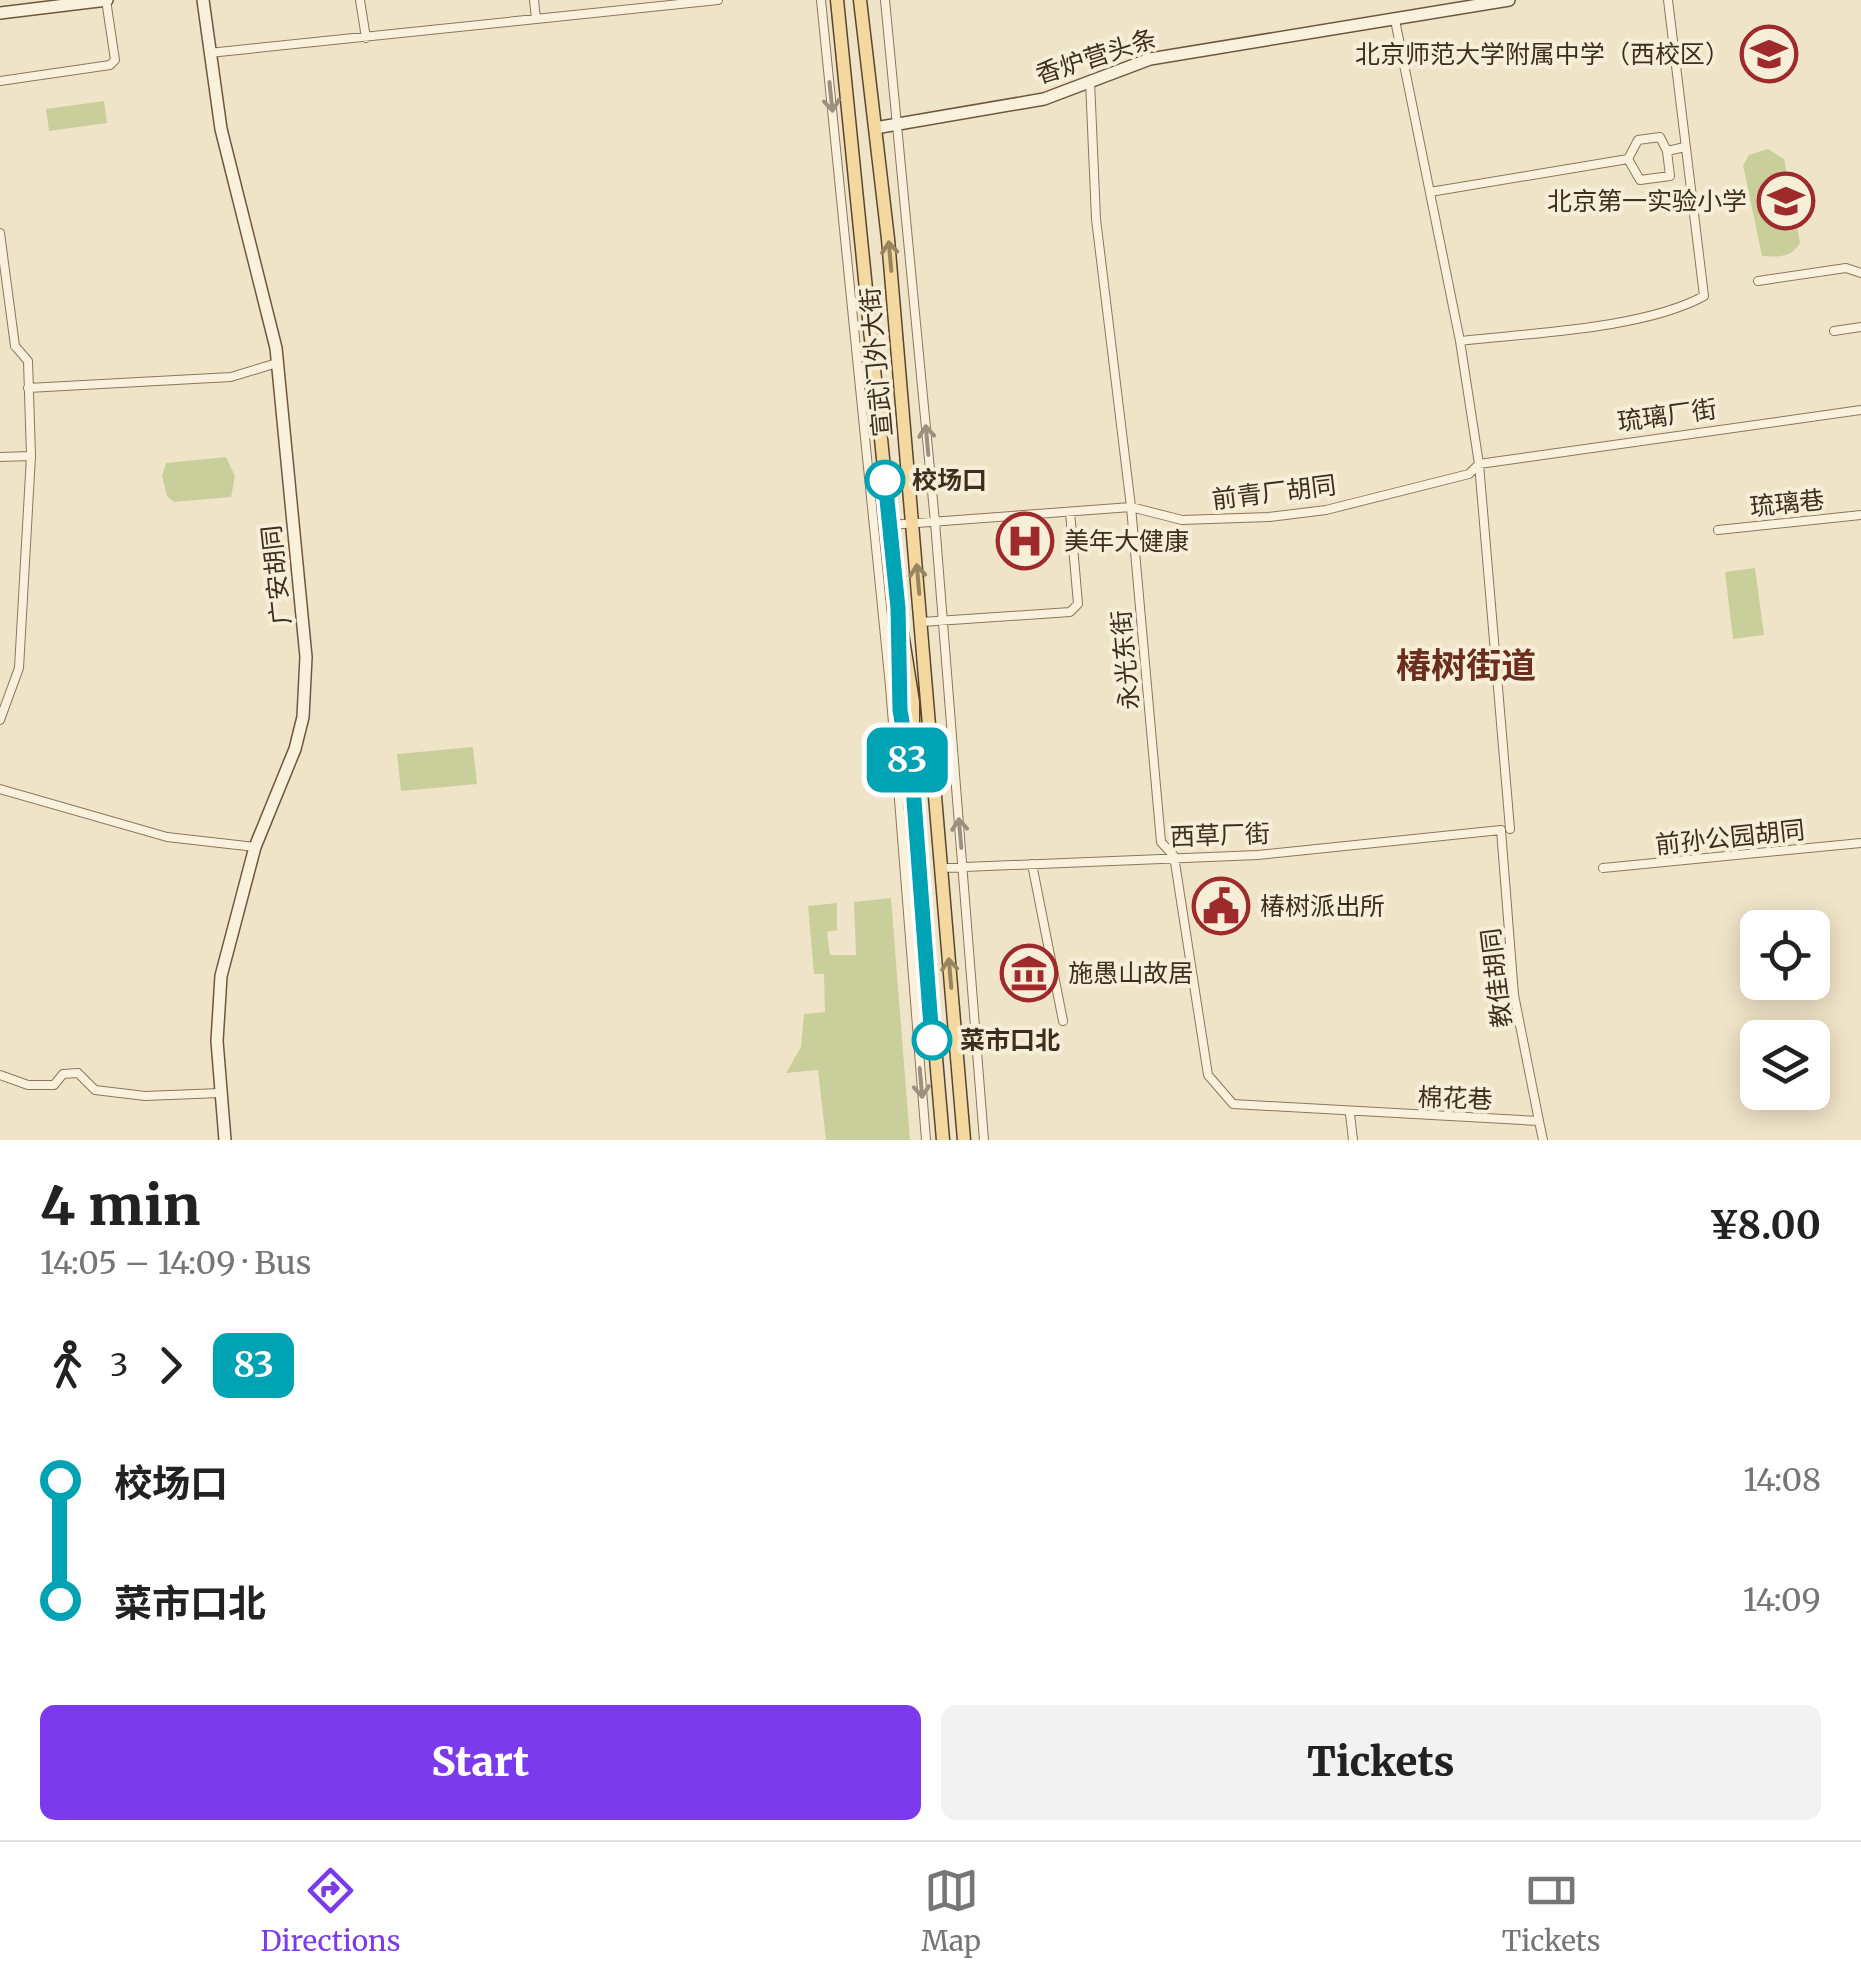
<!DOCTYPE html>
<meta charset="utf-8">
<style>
:root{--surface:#fff;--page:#f2f2f2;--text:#222;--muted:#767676;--line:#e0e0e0;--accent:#7c3aed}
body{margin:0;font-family:Merriweather,"Noto Sans SC",serif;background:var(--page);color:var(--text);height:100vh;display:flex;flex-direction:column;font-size:38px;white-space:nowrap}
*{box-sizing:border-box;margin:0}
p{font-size:32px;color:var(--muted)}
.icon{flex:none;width:55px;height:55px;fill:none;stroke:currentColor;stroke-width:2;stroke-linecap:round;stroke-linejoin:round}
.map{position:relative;height:1140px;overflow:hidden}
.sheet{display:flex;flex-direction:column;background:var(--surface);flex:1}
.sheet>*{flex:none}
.badge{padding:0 20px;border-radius:15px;font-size:35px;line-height:65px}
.buttons{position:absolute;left:1740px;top:910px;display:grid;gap:20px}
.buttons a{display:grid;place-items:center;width:90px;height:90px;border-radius:15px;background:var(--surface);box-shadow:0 5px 25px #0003;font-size:50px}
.map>.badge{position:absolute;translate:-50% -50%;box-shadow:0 0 0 5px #fff}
.legs{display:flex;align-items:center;gap:15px;height:110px;padding:0 40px;font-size:32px}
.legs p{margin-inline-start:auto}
.headline{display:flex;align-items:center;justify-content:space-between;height:170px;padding:0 40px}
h1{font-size:55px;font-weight:800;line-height:75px}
.action{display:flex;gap:20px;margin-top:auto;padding:20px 40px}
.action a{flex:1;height:115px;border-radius:15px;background:var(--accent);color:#fff;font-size:40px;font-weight:800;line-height:115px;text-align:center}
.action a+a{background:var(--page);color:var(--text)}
ul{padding:0 40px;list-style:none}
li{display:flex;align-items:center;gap:35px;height:120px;font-size:38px}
li i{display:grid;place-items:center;width:15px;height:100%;margin:0 12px;background:currentColor}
li i::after{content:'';width:25px;height:25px;margin:-12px;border:8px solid;border-radius:50%;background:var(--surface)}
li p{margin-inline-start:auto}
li:first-child i{background:linear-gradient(#0000 50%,currentColor 0)}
li:last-child i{background:linear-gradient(currentColor 50%,#0000 0)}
.tabs{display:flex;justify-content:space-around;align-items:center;height:140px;border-top:2px solid var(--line);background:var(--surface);font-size:28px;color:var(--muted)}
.tabs a{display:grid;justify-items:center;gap:5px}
.tabs .active{color:var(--accent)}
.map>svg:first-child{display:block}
.green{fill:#c9cf9b}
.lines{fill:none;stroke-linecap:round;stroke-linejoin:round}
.street-casing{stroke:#8d765c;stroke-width:10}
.secondary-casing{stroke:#6f573f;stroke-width:14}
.primary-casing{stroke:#5b4430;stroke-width:15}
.street{stroke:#faf1dc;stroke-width:8}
.secondary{stroke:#faf1dc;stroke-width:11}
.primary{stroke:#f3d9a0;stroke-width:12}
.oneway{stroke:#9c907e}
.oneway2{stroke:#988460}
.line-1-casing{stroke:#fff;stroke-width:22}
.line-1{stroke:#00a3b4;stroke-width:15}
.stop-1-dot{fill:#fff;stroke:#00a3b4;stroke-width:5}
.labels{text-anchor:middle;stroke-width:8;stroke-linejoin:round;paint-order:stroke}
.poi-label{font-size:25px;fill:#3d2e20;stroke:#f7eed8;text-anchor:start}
.street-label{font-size:25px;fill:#3d2e20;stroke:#f7eed8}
.stop-label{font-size:25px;font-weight:bold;fill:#3d2e20;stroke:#f7eed8;text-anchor:start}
.district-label{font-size:35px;font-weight:bold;fill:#6b2e1e;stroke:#f7eed8}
</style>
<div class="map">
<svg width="1861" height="1140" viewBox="0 0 1861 1140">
<rect width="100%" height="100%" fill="#f0e4c8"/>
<path class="green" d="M 104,101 L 107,123 L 49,131 L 46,109 Z
M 1768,149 L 1784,159 L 1800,243 C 1791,258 1778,257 1762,256 L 1743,165 L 1749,155 Z
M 226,457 L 235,476 L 231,497 L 174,502 L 167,496 L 162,476 L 166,463 Z
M 1755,568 L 1764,635 L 1733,639 L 1725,572 Z
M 473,747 L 477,784 L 401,791 L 397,754 Z
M 891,898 L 910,1140 L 826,1140 L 818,1070 L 786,1073 L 801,1047 L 804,1014 L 825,1012 L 824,974 L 814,974 L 808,906 L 837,903 L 837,930 L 827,932 L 830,955 L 856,955 L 854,902 Z"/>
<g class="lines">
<g class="street-casing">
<path id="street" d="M 360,0 L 366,38
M 534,0 L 536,19
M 821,0 L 890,686 L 926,1140
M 885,0 L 935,522 L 984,1140
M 1395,20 L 1460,341 C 1530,333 1644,329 1704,296 L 1668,0
M 209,53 L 718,0
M 0,81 L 110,65 L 115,60 L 106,0
M 1090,81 L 1096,219 L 1131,507 L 1161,842 L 1174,856 L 1208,1075 L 1233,1104 L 1539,1121 L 1543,1140
M 1628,159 L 1640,180 L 1670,176 L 1667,151
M 1430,192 L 1628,159 L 1638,140 L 1660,137 L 1667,151 L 1685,147
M 0,233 L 15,346
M 1758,281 L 1846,268 L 1861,273
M 1834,331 L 1861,327
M 1460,341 L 1479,464 L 1510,829
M 28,388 L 231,377 L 277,363
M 0,457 L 31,456
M 890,525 L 1131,507 L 1182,520 L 1269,517 L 1326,510 L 1469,474 L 1479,464 L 1861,410
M 1718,530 L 1861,515
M 922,622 L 1070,612 L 1078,604 L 1070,512
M 0,720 L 19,668 L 31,456 L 28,361 L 15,346
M 0,789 L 167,837 L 255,847
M 1032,864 L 1063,1021
M 941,868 L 1258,855 L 1501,830 L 1514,995 L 1539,1121
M 1603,868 L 1861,843
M 0,1075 L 28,1085 L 54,1085 L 63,1074 L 78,1073 L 95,1090 L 145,1096 L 220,1093
M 1350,1114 L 1353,1140"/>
</g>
<g class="secondary-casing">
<path id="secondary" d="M 203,0 L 221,129 L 276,348 L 306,657 L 303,717 L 295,749 L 255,847 L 221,976 L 217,1041 L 225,1140
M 0,13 L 107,0
M 875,128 L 1044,99 L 1150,59 L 1509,0"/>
</g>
<g class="primary-casing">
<path id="primary" d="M 837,0 L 898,608 L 913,702 L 913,787
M 860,0 L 888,239 L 964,1140
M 899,660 L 900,710 L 913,787 L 943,1140"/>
</g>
<use href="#street" class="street"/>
<use href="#secondary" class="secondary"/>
<use href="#primary" class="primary"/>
</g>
<defs><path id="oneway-shaft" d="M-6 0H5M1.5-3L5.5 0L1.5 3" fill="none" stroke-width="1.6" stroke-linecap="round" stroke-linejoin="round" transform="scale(2.5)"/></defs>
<g class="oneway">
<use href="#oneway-shaft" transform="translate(831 97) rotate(84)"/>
<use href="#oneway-shaft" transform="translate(927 440) rotate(-95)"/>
<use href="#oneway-shaft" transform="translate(960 833) rotate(-95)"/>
<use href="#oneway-shaft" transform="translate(921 1083) rotate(85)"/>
</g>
<g class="oneway2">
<use href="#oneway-shaft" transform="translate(890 256) rotate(-95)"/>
<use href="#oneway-shaft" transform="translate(918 579) rotate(-95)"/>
<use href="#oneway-shaft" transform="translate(950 973) rotate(-95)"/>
</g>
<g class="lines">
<g class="line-1-casing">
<path id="line-1" d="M 885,480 L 898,608 L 900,710 L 913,787 L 932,1040"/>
</g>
<use href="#line-1" class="line-1"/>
</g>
<defs>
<g id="school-ring" transform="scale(2.875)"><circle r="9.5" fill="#f7eed8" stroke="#9e2a2b" stroke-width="1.5"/><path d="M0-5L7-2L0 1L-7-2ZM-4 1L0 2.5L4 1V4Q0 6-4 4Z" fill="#9e2a2b"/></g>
<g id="hospital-ring" transform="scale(2.875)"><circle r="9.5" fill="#f7eed8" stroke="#9e2a2b" stroke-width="1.5"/><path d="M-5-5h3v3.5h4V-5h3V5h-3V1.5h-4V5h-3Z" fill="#9e2a2b"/></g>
<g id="civic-ring" transform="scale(2.875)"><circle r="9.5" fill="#f7eed8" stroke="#9e2a2b" stroke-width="1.5"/><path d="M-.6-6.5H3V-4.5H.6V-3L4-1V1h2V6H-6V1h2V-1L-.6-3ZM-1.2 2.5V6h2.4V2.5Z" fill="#9e2a2b"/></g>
<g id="museum-ring" transform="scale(2.875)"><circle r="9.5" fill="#f7eed8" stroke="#9e2a2b" stroke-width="1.5"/><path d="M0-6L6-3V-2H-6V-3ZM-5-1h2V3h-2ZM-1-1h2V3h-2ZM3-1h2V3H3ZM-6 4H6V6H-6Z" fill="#9e2a2b"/></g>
</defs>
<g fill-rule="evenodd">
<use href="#school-ring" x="1769" y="54"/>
<use href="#school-ring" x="1786" y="201"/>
<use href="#hospital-ring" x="1025" y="541"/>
<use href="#civic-ring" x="1221" y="906"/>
<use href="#museum-ring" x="1029" y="973"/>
</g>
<g class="stop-1-dot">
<circle cx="885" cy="480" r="18"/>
<circle cx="932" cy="1040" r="18"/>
</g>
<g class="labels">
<g class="poi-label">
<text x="1730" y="63" text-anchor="end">北京师范大学附属中学（西校区）</text>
<text x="1747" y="210" text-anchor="end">北京第一实验小学</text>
<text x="1064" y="550">美年大健康</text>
<text x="1260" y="915">椿树派出所</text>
<text x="1068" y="982">施愚山故居</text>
</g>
<g class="street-label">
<text transform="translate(1096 56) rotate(-18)" y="9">香炉营头条</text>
<text transform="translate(876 362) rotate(-95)" y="9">宣武门外大街</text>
<text transform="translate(1667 415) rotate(-8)" y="9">琉璃厂街</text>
<text transform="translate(1274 492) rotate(-7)" y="9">前青厂胡同</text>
<text transform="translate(1787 503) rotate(-6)" y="9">琉璃巷</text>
<text transform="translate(276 575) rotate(-96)" y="9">广安胡同</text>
<text transform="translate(1125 660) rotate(-95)" y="9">永光东街</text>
<text transform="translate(1220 835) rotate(-2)" y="9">西草厂街</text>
<text transform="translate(1730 837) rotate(-6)" y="9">前孙公园胡同</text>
<text transform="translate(1496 978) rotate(-97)" y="9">教佳胡同</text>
<text transform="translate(1455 1098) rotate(2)" y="9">棉花巷</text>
</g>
<g class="stop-label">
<text x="912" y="489">校场口</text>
<text x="960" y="1049">菜市口北</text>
</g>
<g class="district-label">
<text x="1466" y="678">椿树街道</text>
</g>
</g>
</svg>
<div class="buttons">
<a><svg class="icon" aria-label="locate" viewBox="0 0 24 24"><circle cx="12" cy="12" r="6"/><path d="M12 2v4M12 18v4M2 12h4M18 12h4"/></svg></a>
<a><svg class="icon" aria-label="layers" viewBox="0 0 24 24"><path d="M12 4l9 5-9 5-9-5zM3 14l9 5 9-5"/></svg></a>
</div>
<b class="badge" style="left:907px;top:760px;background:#00a3b4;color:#fff">83</b>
</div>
<section class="sheet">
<div class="headline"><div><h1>4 min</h1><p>14:05 – 14:09 · Bus</p></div><b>¥8.00</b></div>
<div class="legs"><svg class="icon" aria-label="walk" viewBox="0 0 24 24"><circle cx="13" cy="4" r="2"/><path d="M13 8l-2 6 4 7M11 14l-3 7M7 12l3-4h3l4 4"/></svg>3<svg class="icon" aria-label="forward" viewBox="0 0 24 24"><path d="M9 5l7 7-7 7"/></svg><b class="badge" style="background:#00a3b4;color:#fff">83</b></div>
<ul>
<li><i style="color:#00a3b4"></i><b>校场口</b><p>14:08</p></li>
<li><i style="color:#00a3b4"></i><b>菜市口北</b><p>14:09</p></li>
</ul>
<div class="action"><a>Start</a><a>Tickets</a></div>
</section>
<nav class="tabs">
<a class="active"><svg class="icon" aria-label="directions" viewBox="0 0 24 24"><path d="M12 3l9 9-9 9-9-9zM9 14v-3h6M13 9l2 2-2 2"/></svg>Directions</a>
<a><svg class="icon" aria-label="map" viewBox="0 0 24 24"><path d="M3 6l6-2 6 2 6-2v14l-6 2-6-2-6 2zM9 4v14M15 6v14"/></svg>Map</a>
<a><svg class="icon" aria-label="tickets" viewBox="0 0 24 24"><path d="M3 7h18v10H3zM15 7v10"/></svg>Tickets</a>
</nav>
